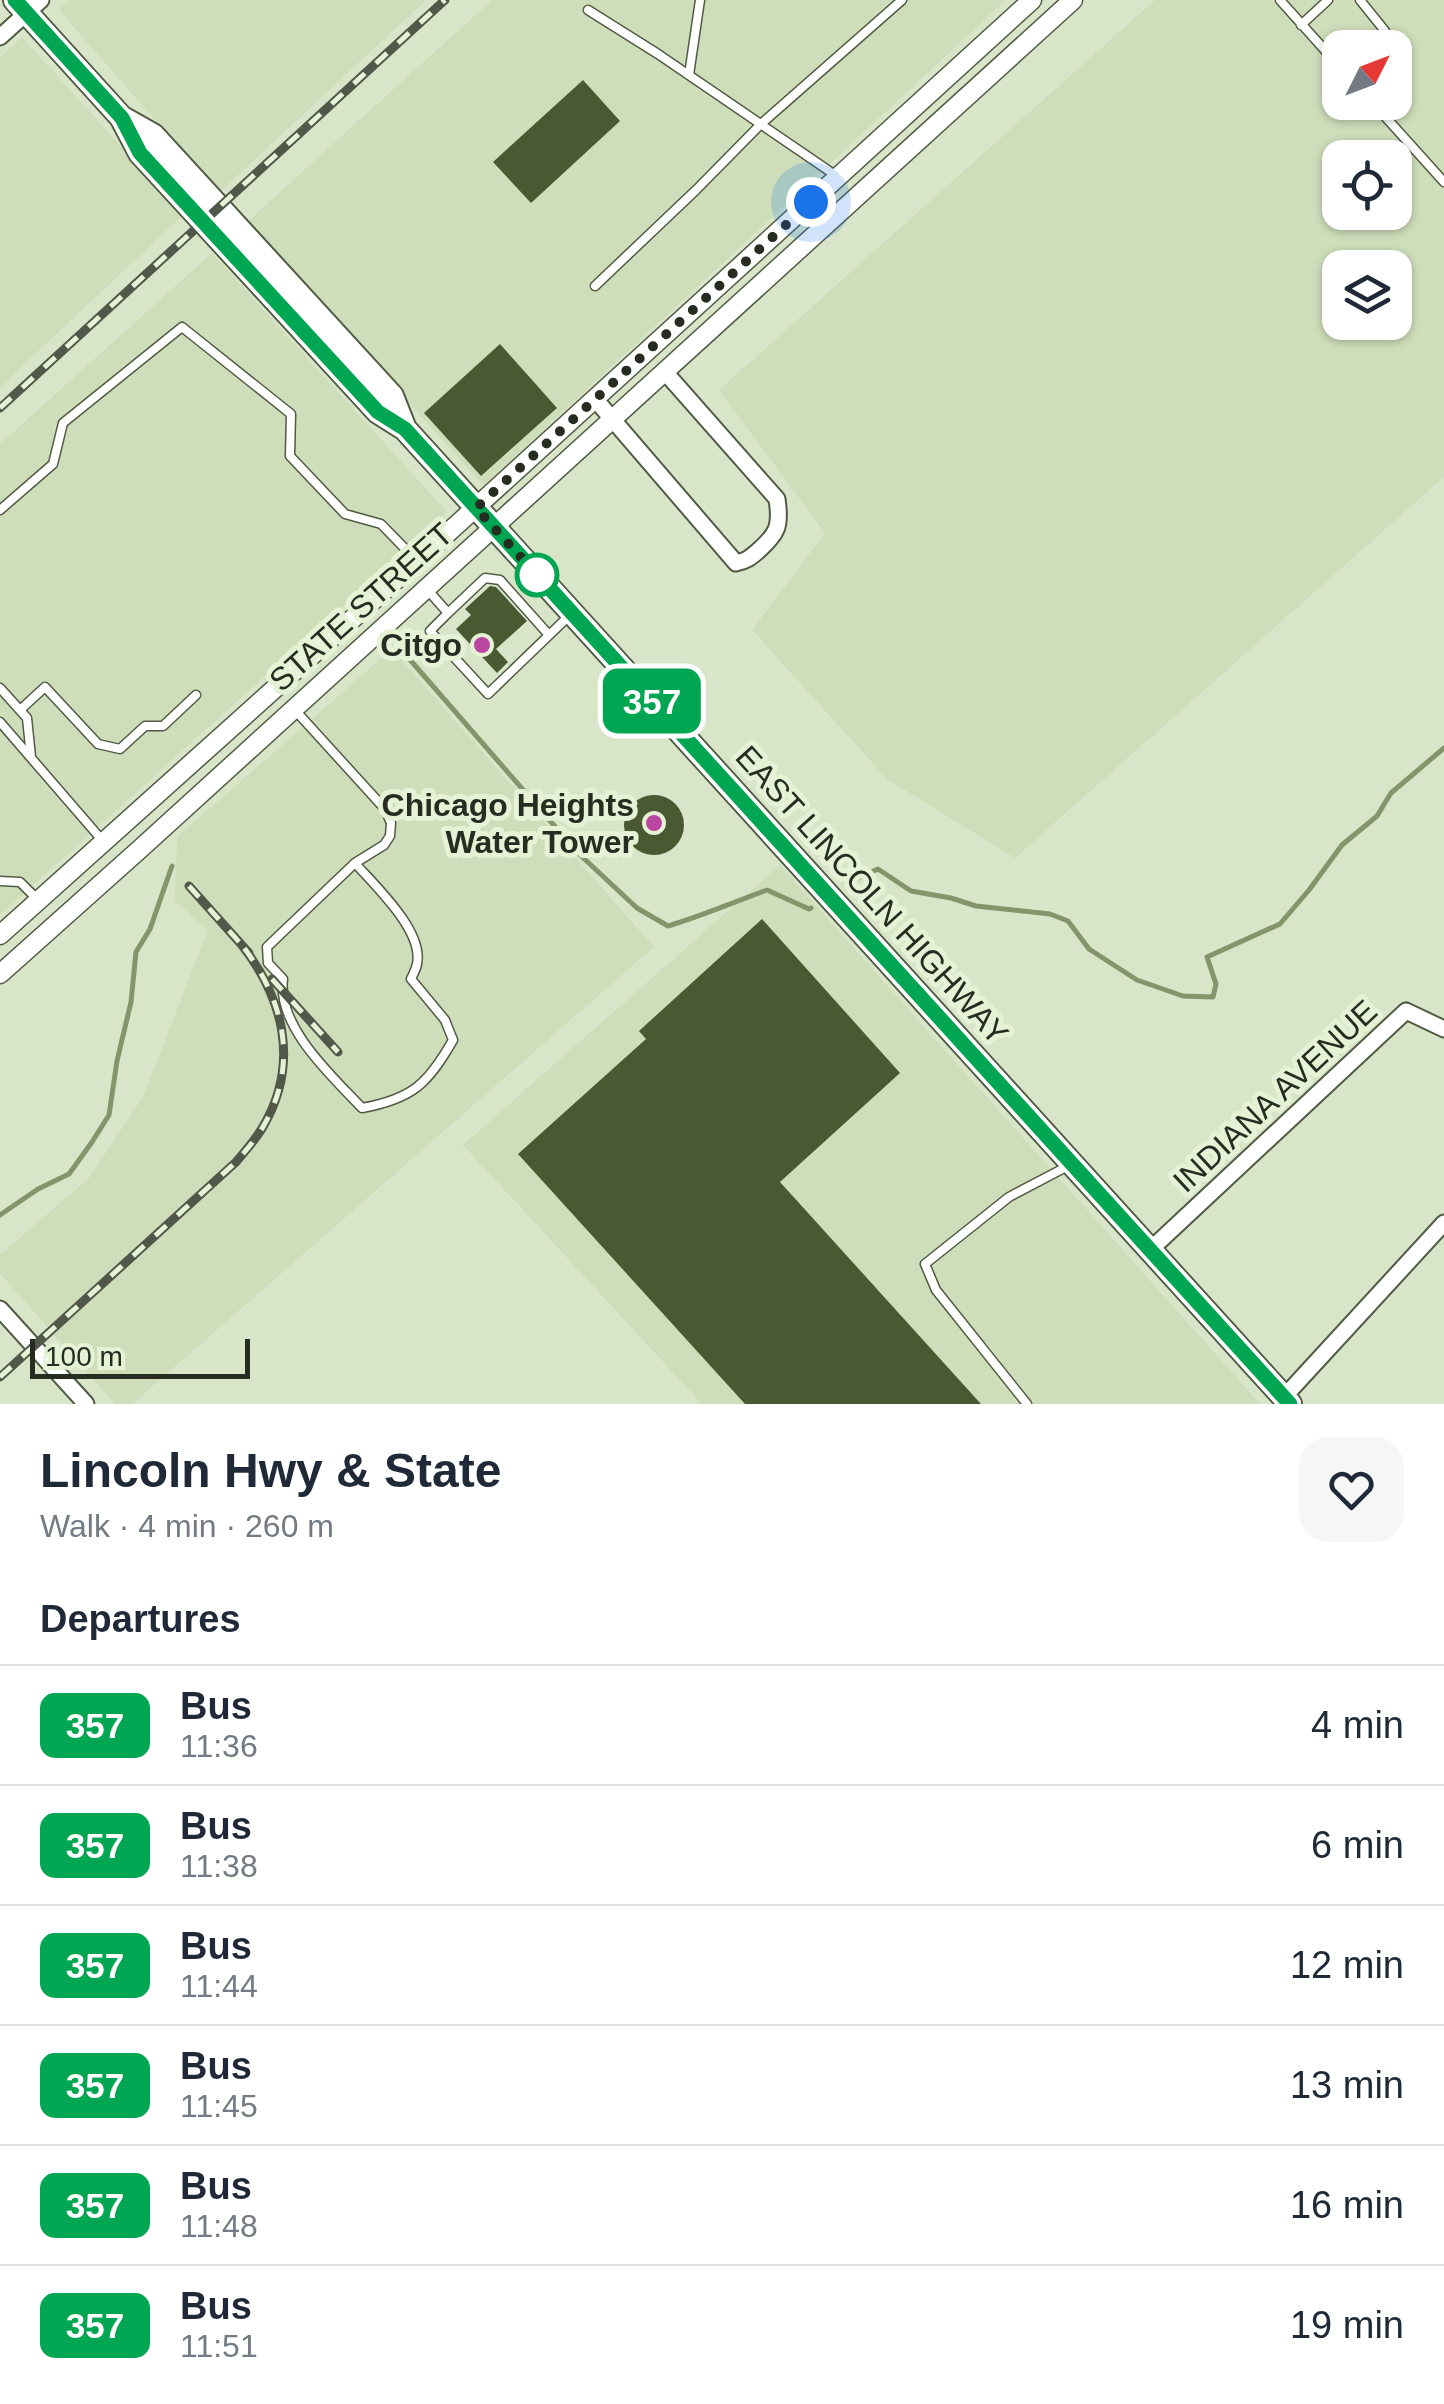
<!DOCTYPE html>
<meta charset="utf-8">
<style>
:root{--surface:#fff;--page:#f6f6f7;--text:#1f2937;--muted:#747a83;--line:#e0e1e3}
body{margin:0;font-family:Helvetica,sans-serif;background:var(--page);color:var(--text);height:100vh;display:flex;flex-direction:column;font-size:38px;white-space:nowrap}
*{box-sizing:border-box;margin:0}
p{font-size:32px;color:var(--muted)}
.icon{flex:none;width:55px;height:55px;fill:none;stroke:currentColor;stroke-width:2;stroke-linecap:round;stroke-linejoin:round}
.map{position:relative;height:1404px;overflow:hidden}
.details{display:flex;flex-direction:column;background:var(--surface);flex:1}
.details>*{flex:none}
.badge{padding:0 20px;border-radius:15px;font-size:35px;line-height:65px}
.needle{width:65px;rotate:48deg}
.fabs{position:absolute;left:1322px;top:30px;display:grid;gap:20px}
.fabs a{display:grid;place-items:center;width:90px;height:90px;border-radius:20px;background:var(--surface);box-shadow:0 2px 8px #0004;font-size:50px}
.scale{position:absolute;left:30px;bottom:25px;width:220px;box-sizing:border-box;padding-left:10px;border:5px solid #272c21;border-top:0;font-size:28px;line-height:35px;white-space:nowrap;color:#272c21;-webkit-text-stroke:8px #e6f2d5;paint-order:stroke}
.you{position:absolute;width:50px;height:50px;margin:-25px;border:8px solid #fff;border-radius:50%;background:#1a73e8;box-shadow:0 0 0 15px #1a73e833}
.map>.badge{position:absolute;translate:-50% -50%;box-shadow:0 0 0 5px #fff}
h2{padding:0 40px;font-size:38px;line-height:90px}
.round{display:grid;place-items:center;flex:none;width:105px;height:105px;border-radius:30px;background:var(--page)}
.summary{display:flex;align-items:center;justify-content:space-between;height:170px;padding:0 40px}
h1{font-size:48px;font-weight:700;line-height:75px}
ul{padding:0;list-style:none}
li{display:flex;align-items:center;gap:30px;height:120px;padding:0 40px;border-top:2px solid var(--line)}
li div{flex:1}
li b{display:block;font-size:38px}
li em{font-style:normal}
li .badge{min-width:110px;font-weight:700;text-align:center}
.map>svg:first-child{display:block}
.built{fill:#cedeba;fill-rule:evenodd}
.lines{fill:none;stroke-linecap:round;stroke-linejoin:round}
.stream{stroke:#83956a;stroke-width:5}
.building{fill:#495931}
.service-casing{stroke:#515b43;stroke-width:11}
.minor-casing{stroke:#515b43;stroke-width:19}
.tertiary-casing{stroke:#515b43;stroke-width:21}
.primary-casing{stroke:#515b43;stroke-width:26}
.service{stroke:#fff;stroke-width:8}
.minor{stroke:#fff;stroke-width:15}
.tertiary{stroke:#fff;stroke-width:18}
.primary{stroke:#fff;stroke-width:22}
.rail-casing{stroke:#525849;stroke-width:9}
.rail{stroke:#e6f2d5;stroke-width:5;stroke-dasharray:15;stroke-linecap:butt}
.line-casing{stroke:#fff;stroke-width:22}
.line{stroke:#00a651;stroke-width:15}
.walk{stroke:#272c21;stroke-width:10;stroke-dasharray:0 18}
.stop-dot{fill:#fff;stroke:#00a651;stroke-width:5}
.poi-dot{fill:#b947a2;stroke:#e6f2d5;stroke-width:4}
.labels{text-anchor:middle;stroke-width:10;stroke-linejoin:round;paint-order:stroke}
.street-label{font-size:32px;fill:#272c21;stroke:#e6f2d5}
.poi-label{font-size:32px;font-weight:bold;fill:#272c21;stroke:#e6f2d5;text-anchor:end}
</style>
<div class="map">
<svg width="1444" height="1404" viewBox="0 0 1444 1404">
<rect width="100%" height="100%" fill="#d9e5c9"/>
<path class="built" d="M 69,0 L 426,0 L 219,193 L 59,10 Z
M 492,0 L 1006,0 L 483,486 L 248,221 Z
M 1155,0 L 1444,0 L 1444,477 L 1015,858 L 887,779 L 752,630 L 825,533 L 719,390 ZM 1340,48 L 1395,48 L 1395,102 L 1340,102 ZM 1340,158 L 1395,158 L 1395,212 L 1340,212 ZM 1340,268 L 1395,268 L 1395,322 L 1340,322 Z
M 22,37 L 183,215 L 0,387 L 0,57 Z
M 212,253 L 447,512 L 0,915 L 0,444 Z
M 392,649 L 654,947 L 132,1404 L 115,1404 L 0,1273 L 0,1255 L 89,1178 L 143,1097 L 208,930 L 175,901 L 177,837 Z
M 780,865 L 1260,1404 L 702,1404 L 463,1145 Z"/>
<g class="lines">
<path class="stream" d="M 403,656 L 405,654 L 578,853 L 637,908 L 668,926 C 702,916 734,902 767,890 L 809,909 L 811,908
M 847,883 L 878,869 L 911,891 L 951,898 L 976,906 L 1050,914 L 1068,921 L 1089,949 L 1137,980 L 1183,996 L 1213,997 L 1216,984 L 1207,957 L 1280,924 L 1309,890 L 1342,845 L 1377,816 L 1391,793 L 1444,748
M 0,1215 L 38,1189 L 69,1174 L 92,1142 L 109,1115 L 117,1061 L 131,1002 L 136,952 L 150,929 L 172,866"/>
</g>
<path class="building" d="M 583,80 L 620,121 L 531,203 L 493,162 Z
M 500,344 L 557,408 L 481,476 L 424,413 Z
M 490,586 L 496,587 L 527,621 L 496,649 L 508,662 L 497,673 L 456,629 L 471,615 L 465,609 Z
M624 825a30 30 0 1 1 60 0a30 30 0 1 1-60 0Z
M 762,919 L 900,1073 L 780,1182 L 981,1404 L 745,1404 L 518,1154 L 646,1039 L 639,1031 Z"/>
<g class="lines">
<g class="service-casing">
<path id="service" d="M 1280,0 L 1340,67
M 1360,0 L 1385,31 L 1386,48
M 588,10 L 658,54 L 838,177
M 1301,25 L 1328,0
M 689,75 L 700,0
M 1372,102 L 1444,182
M 595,286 L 696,190 L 761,124 L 902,0
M 0,510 L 53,464 L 63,423 L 182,327 L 291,414 L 290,456 L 345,514 L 381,524 L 417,561
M 426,588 L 448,613 L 430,631 L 488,694 L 571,614
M 448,613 L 485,578 L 500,580 L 549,635
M 0,688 L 27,718 L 31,757
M 294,709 L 385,809 L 391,823 L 390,836 L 384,845 L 355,863 L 267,947 L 268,963 L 283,979 C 277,1027 332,1076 362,1108 C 412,1099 428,1084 453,1040 L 445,1020 L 411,979 C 413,974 416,970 417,964 C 424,931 375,886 355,863
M 20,710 L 45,687 L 98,744 L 120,749 L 145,726 L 163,726 L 196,695
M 0,722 L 102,840
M 0,881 L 20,882 L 39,901
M 1027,1404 L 936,1290 L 925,1264 L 1009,1197 L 1068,1166"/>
</g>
<g class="minor-casing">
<path id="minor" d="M 0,37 L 41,0
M 595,399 L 736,563 C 746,561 750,558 758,551 C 778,533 781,526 777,499 L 665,372
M 1150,1250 L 1406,1011 L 1444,1029
M 0,1309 L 86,1404
M 1284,1397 L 1444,1223"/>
</g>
<g class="tertiary-casing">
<path id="tertiary" d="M 0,935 L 417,561 L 1032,0
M 0,974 L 140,849 L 1073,0"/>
</g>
<g class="primary-casing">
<path id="primary" d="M 15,0 L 121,117 L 140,153 L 378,412 L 405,429 L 1290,1404
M 121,117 L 153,135 L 392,396 L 405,429"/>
</g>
<use href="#service" class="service"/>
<use href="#minor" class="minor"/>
<use href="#tertiary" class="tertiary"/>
<use href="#primary" class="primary"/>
<g class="rail-casing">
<path id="rail" d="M 0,408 L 445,0
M 189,886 L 249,953
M 272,979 L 338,1052
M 0,1377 L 236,1162 C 246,1150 257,1138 264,1125 C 300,1062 283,997 241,944"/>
</g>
<use href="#rail" class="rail"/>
</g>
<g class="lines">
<g class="line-casing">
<path id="line" d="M 15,0 L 122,118 L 140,153 L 378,412 L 405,429 L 1290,1404"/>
</g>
<use href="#line" class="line"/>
<path class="walk" d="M 537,575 L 547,586 L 476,508 L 811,202"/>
</g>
<circle class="stop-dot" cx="537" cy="575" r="20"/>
<g class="poi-dot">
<circle cx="482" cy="645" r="10"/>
<circle cx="654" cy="823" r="10"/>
</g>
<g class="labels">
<g class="street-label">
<text transform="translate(361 607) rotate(-42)" y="11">STATE STREET</text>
<text transform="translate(872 895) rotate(48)" y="11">EAST LINCOLN HIGHWAY</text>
<text transform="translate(1275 1096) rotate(-43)" y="11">INDIANA AVENUE</text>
</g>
<g class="poi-label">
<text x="462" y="656">Citgo</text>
<text x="634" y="816">Chicago Heights<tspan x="634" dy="37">Water Tower</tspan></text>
</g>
</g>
</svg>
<div class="fabs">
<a><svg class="needle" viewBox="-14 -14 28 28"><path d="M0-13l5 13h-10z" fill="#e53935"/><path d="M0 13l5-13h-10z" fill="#747a83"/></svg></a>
<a><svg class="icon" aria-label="locate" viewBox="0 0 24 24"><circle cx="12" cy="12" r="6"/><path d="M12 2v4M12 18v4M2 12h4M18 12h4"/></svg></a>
<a><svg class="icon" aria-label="layers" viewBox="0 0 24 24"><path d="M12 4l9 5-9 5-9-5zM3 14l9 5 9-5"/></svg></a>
</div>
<div class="scale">100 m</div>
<div class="you" style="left:811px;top:202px"></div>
<b class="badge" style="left:652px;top:701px;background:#00a651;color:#fff">357</b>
</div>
<section class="details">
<div class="summary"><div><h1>Lincoln Hwy &amp; State</h1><p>Walk · 4 min · 260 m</p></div><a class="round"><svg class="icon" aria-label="heart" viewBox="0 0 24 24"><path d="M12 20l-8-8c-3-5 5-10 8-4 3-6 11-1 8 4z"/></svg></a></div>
<h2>Departures</h2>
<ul>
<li><span class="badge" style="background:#00a651;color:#fff">357</span><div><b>Bus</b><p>11:36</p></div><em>4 min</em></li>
<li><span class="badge" style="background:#00a651;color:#fff">357</span><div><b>Bus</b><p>11:38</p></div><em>6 min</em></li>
<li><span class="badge" style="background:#00a651;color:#fff">357</span><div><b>Bus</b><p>11:44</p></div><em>12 min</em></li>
<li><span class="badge" style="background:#00a651;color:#fff">357</span><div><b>Bus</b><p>11:45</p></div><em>13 min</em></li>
<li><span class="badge" style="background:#00a651;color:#fff">357</span><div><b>Bus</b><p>11:48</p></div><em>16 min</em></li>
<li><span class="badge" style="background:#00a651;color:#fff">357</span><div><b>Bus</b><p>11:51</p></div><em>19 min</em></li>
</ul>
</section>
